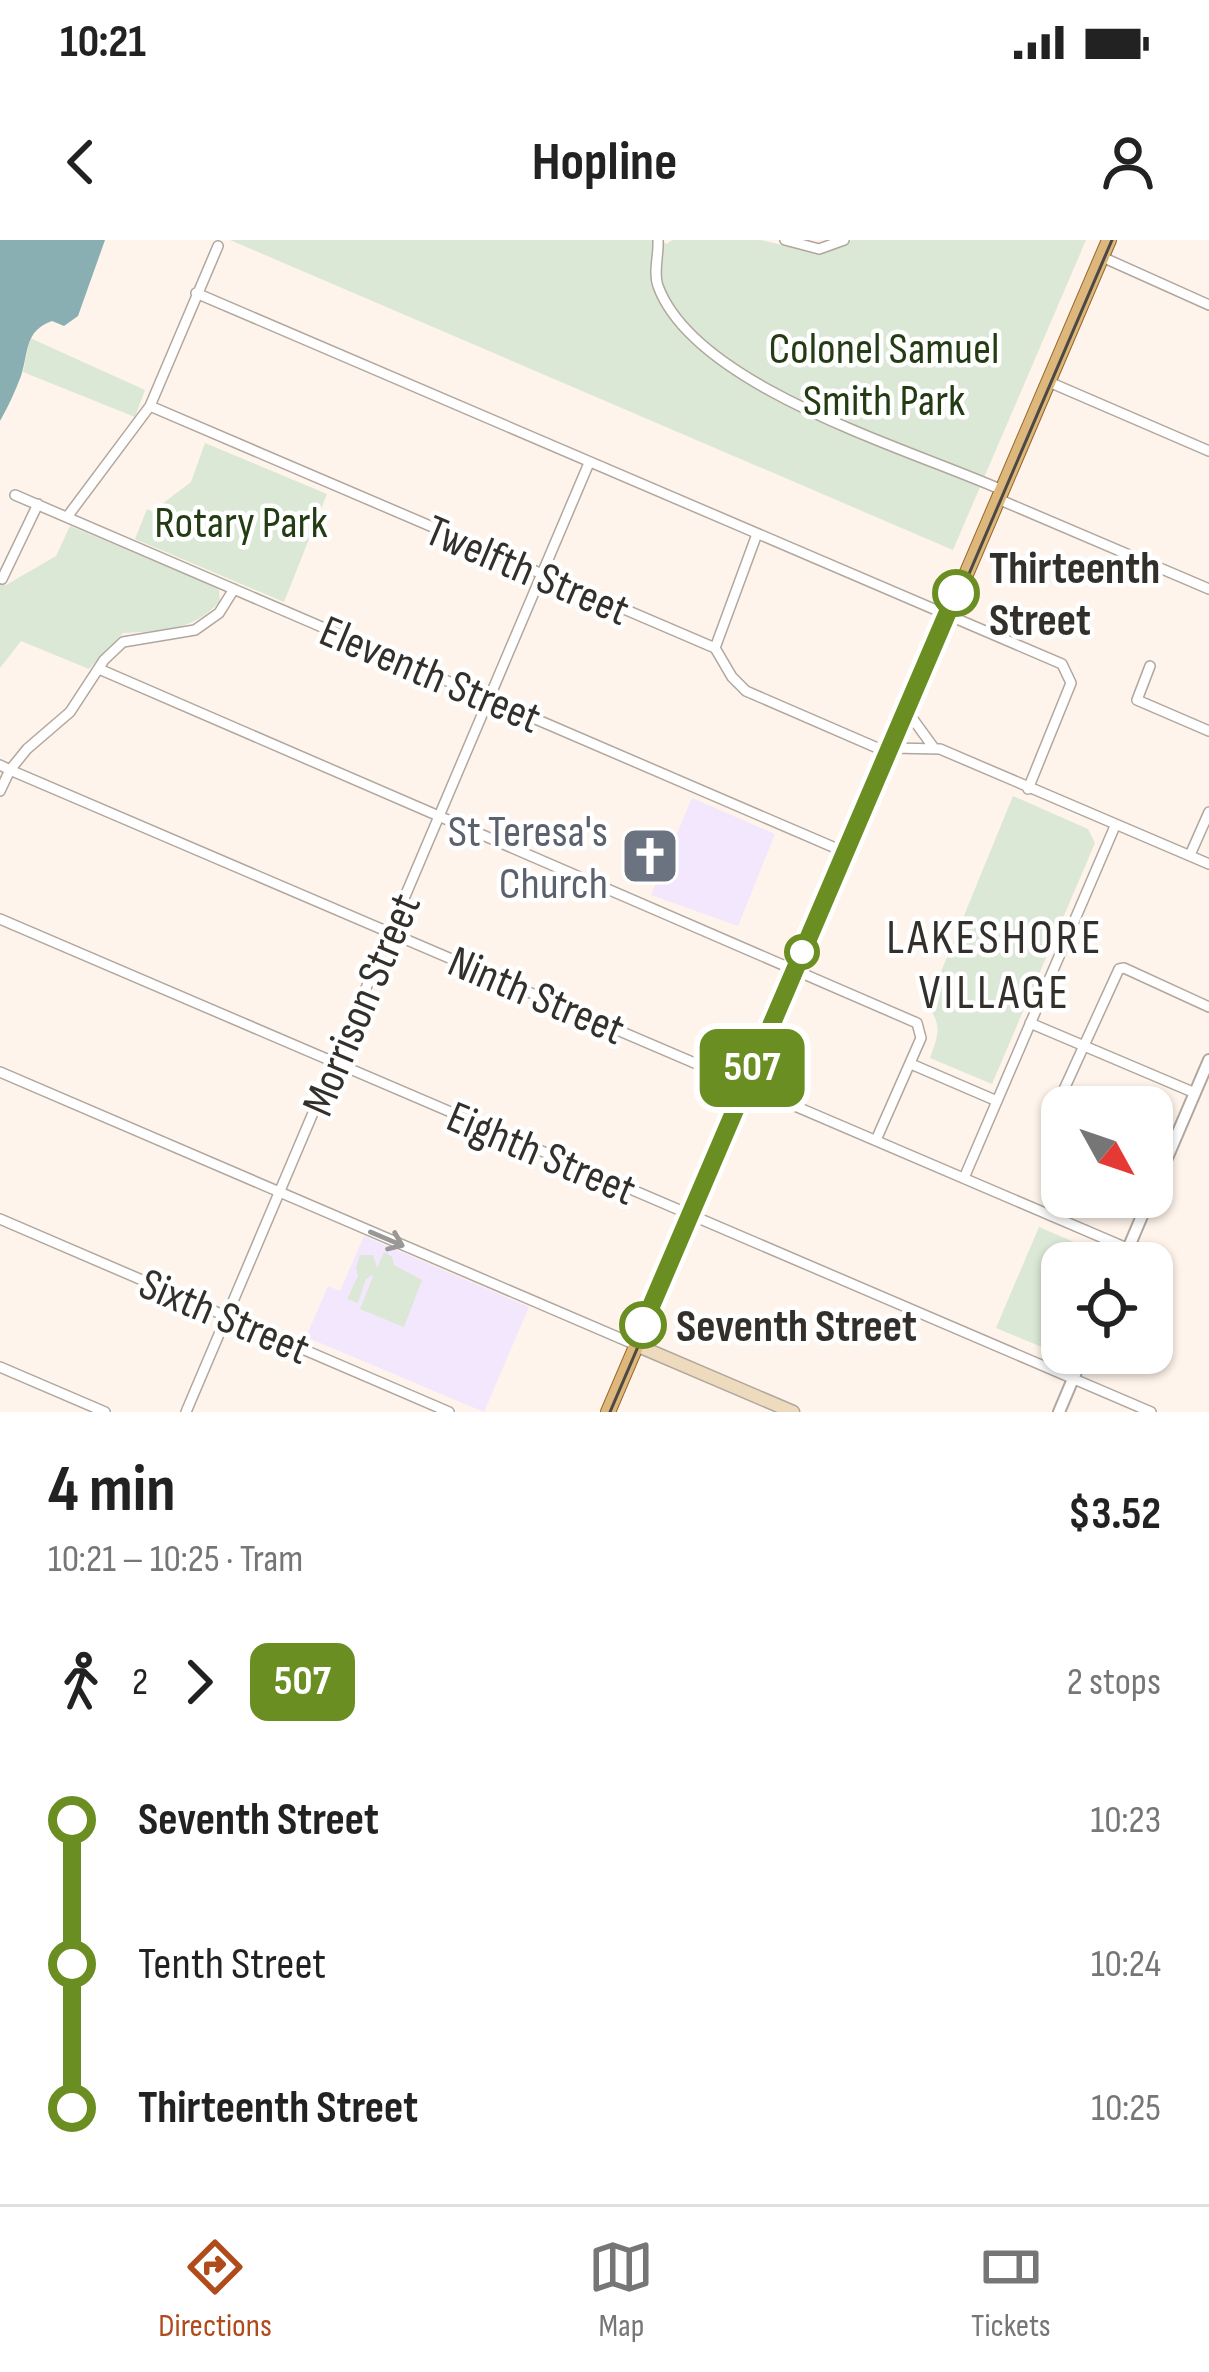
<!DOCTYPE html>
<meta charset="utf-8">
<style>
:root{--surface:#fff;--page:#f2f2f2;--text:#222;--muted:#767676;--line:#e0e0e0;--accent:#b04b1c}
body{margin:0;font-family:"Sofia Sans Condensed",sans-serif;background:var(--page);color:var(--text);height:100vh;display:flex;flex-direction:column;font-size:45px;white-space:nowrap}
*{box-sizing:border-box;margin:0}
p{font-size:39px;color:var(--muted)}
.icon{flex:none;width:66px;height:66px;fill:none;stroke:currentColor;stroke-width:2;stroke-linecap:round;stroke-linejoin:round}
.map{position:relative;height:1172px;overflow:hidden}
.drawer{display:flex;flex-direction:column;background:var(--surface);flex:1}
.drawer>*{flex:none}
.badge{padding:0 24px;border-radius:18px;font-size:42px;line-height:78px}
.needle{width:78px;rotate:130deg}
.controls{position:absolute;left:1041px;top:846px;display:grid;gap:24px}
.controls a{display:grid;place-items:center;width:132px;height:132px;border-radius:24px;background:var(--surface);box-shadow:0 3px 9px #0004;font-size:60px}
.map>.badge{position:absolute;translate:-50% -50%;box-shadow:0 0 0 6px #fff}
.legs{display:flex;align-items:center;gap:18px;height:132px;padding:0 48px;font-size:39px}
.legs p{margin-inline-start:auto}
.head{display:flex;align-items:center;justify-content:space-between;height:204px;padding:0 48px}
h1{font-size:66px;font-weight:700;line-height:90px}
ul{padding:0 48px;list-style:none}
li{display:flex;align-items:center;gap:42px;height:144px;font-size:45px}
li i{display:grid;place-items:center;width:18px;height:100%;margin:0 15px;background:currentColor}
li i::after{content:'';width:30px;height:30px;margin:-15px;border:9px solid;border-radius:50%;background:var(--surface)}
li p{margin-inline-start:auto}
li:first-child i{background:linear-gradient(#0000 50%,currentColor 0)}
li:last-child i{background:linear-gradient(currentColor 50%,#0000 0)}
.status{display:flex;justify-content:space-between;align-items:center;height:84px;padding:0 60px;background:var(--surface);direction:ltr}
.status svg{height:33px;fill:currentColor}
header{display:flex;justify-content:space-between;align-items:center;height:156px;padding:0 48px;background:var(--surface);font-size:54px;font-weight:700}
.tab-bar{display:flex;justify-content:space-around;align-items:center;height:168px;border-top:3px solid var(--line);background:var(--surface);font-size:33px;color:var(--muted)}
.tab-bar a{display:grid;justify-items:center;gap:6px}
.tab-bar .current{color:var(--accent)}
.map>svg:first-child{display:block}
.education{fill:#f2e7fc}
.green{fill:#dbe8d5}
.water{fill:#8aafb3}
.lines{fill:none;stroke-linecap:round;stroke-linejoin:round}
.minor-casing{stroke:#b0a79e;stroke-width:12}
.tertiary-casing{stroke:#b0a79e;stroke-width:14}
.secondary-casing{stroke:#b0a79e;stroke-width:15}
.primary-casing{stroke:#946928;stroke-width:16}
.minor{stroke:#fff;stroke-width:9}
.tertiary{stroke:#fff;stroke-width:10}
.secondary{stroke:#eedbbe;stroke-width:12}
.primary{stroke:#deb77d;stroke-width:14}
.tram{stroke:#4c4944;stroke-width:3}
.oneway{stroke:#999896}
.line-1-casing{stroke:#fff;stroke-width:27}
.line-1{stroke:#6b8e23;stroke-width:18}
.stop-1-dot{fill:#fff;stroke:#6b8e23;stroke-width:6}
.labels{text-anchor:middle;stroke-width:9;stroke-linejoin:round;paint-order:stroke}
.park-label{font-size:45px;fill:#243c14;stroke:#fff}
.stop-label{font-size:45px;font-weight:bold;fill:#33302c;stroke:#fff;text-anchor:start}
.street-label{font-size:45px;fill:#33302c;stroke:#fff}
.worship-label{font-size:45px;fill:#5b616d;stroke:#fff;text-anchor:end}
.neighbourhood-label{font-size:48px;letter-spacing:3px;fill:#33302c;stroke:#fff}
</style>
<div class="status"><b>10:21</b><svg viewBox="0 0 49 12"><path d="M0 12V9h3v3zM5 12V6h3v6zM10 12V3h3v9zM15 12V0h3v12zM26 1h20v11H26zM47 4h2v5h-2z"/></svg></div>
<header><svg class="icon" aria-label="back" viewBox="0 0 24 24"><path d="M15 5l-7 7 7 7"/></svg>Hopline<svg class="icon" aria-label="person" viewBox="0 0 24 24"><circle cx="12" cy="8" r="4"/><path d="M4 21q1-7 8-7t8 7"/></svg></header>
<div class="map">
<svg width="1209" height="1172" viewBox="0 0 1209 1172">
<rect width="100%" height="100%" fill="#fef4eb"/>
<path class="education" d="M 692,558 L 775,594 L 738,686 L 651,655 Z
M 364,996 L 529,1067 L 484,1172 L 306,1097 L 328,1046 L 340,1051 Z"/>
<path class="green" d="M 230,0 L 657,0 L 667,4 L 672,0 L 761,0 L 819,14 L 852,0 L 1086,0 L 953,310 Z
M 30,98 L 145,150 L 135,177 L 23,132 Z
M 205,203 L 327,254 L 284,362 L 135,299 L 147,269 L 158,274 L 162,264 L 191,242 Z
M 70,286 L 209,344 L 219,350 L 220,361 C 193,392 159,391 123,393 L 89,429 L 21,401 L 0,428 L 0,343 L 6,345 L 56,316 Z
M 1013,556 L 1088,589 L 1095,603 L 992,844 L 930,818 C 938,796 943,784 927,766 Z
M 1039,987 L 1104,1015 L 1100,1023 L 1062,1023 L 1061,1115 L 996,1088 Z
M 384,1012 L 392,1017 L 394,1025 L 422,1040 L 404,1087 L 360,1069 L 374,1034 L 366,1039 L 358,1063 L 347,1059 L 358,1036 L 356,1028 L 360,1015 L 373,1015 L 377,1028 Z"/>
<path class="water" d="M 0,0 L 105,0 L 78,76 L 64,86 L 52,81 C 24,91 29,112 21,136 C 15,152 8,167 0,181 Z"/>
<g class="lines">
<g class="minor-casing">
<path id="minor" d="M 658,0 C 659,15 653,32 658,46 C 695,147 907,208 1002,250
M 785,0 L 819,9 L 844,0
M 1102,17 L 1209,65
M 196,53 L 1062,424 L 1071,443 L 1028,549
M 1049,142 L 1209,211
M 150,166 L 715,408 L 732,437 L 746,451 L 889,513
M 15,255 L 847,613
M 998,259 L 1209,349
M 67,277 L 150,166 L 218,6
M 2,339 L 38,264
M 715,408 L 757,294
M 1150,426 L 1137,460 L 1209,491
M 99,429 L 917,783 L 921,798 L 876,900
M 907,471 L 934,508
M 892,508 L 940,509 L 1209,624
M 0,525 L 10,530 L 27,509 L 70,472 L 104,420 L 123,402 L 195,390 L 219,373 L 234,349
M 0,551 L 10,530 L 1129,1009
M 1190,615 L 1209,572
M 0,679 L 1151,1172
M 1030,783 L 1195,853
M 911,824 L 997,861
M 0,832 L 636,1105
M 1062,886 L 1050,880 L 1119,729 L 1124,728 L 1209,767
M 964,938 L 1115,586
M 0,979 L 449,1172
M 0,1127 L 105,1172
M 186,1172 L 589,223"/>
</g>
<g class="tertiary-casing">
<path id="tertiary" d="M 1152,953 L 1209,820
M 1122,1023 L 1150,957
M 1059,1172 L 1084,1113"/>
</g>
<g class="secondary-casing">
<path id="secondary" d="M 636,1105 L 793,1172"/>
</g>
<g class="primary-casing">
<path id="primary" d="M 608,1172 L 1109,0"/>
</g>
<use href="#minor" class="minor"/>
<use href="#tertiary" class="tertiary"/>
<use href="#secondary" class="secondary"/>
<use href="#primary" class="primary"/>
<path class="tram" d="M 610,1172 L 1112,0"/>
</g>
<defs><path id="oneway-shaft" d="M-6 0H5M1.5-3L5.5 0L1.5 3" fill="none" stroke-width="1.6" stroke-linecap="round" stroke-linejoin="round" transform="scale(3)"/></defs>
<use class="oneway" href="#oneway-shaft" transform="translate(387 999) rotate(23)"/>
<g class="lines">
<g class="line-1-casing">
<path id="line-1" d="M 643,1085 L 956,353"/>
</g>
<use href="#line-1" class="line-1"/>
</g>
<defs>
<g id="church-square" transform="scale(3)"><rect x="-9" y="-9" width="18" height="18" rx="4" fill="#6b7280" stroke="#fff"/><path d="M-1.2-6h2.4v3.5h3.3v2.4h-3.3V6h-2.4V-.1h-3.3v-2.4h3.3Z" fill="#fff"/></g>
</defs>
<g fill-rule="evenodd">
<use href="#church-square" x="650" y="616"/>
</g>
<g class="stop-1-dot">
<circle cx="956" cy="353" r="21"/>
<circle cx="802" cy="712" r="15"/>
<circle cx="643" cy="1085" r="21"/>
</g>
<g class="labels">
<g class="park-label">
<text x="884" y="123">Colonel Samuel<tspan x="884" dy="52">Smith Park</tspan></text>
<text x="241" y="297">Rotary Park</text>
</g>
<g class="stop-label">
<text x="989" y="343">Thirteenth<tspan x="989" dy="52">Street</tspan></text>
<text x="676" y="1101">Seventh Street</text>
</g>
<g class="street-label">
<text transform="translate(528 329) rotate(23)" y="16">Twelfth Street</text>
<text transform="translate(431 433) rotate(23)" y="16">Eleventh Street</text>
<text transform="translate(537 754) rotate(23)" y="16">Ninth Street</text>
<text transform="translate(360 764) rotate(-67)" y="16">Morrison Street</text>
<text transform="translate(542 912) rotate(23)" y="16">Eighth Street</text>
<text transform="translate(225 1075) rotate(23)" y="16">Sixth Street</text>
</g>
<g class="worship-label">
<text x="608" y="606">St Teresa's<tspan x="608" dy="52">Church</tspan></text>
</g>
<g class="neighbourhood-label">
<text x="995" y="713">LAKESHORE<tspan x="995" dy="55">VILLAGE</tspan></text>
</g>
</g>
</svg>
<div class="controls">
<a><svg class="needle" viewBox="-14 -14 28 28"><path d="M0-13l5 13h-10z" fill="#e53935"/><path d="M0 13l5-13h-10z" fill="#767676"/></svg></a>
<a><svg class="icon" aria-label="locate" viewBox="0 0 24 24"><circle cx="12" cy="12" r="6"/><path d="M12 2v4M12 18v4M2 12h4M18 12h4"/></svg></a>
</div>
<b class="badge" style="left:752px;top:828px;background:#6b8e23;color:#fff">507</b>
</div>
<section class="drawer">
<div class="head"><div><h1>4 min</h1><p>10:21 – 10:25 · Tram</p></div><b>$3.52</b></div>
<div class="legs"><svg class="icon" aria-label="walk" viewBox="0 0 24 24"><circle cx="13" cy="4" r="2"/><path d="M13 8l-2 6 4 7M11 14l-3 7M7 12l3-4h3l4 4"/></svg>2<svg class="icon" aria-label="forward" viewBox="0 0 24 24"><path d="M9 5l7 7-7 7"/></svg><b class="badge" style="background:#6b8e23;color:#fff">507</b><p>2 stops</p></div>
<ul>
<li><i style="color:#6b8e23"></i><b>Seventh Street</b><p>10:23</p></li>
<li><i style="color:#6b8e23"></i><span>Tenth Street</span><p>10:24</p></li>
<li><i style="color:#6b8e23"></i><b>Thirteenth Street</b><p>10:25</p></li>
</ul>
</section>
<nav class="tab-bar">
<a class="current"><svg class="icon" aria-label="directions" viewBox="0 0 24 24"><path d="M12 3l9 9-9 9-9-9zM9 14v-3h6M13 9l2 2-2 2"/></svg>Directions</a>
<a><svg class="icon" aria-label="map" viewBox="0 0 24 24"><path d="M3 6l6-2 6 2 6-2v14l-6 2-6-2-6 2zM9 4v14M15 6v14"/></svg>Map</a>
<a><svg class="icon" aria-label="tickets" viewBox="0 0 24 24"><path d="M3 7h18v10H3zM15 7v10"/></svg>Tickets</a>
</nav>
